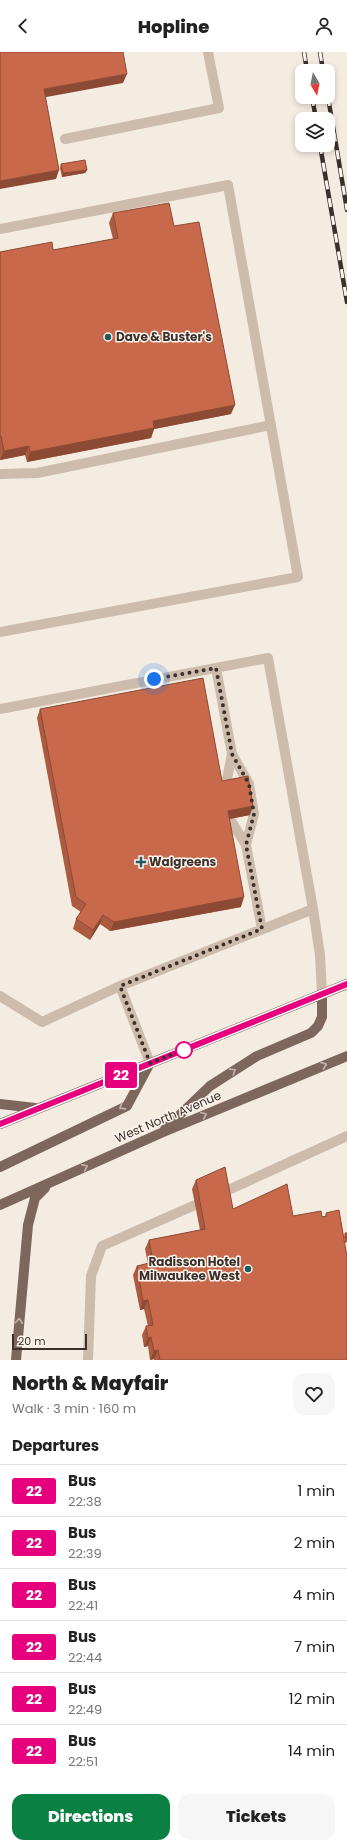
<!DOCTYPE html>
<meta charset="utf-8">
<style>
:root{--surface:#fff;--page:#f6f6f6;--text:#222;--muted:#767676;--line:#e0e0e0;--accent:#0b8043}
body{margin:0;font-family:Poppins,sans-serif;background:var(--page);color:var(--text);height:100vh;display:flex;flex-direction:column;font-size:15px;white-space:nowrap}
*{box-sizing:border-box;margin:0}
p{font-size:13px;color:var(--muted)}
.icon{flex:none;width:22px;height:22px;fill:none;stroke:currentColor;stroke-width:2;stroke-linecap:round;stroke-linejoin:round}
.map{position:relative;height:1308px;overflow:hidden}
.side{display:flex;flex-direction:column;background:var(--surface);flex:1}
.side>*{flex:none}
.badge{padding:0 8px;border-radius:3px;font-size:14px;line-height:26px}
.needle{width:26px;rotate:170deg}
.buttons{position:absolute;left:295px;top:12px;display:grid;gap:8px}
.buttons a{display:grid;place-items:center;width:40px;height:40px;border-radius:8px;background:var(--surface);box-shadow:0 2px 6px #0003;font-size:20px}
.scale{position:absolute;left:12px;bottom:10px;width:75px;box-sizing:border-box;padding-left:4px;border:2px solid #3b302b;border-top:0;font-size:11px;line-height:14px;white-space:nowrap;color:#3b302b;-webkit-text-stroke:3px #fbf5ee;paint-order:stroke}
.you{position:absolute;width:20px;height:20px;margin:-10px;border:3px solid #fff;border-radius:50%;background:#1a73e8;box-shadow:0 0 0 6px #1a73e833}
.map>.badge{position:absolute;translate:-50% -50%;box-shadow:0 0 0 2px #fff}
h2{padding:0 12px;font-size:15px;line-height:36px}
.round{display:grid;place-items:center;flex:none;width:42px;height:42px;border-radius:12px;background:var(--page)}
.overview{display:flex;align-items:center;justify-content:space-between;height:68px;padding:0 12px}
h1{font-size:19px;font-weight:800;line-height:30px}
.action{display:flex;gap:8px;margin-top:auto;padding:8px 12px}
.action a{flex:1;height:46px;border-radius:12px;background:var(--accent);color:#fff;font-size:16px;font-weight:800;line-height:46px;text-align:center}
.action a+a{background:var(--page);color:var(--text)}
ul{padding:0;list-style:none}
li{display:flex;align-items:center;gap:12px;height:52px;padding:0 12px;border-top:1px solid var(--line)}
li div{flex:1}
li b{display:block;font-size:15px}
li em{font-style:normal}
li .badge{min-width:44px;font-weight:700;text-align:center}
header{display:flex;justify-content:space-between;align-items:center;height:52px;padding:0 12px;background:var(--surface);font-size:18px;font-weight:800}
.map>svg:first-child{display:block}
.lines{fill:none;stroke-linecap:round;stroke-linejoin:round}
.minor{stroke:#cdbbac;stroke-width:10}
.major{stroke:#7d675c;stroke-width:10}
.rail-casing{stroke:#3b302b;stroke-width:4.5}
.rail{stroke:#fbf5ee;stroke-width:3;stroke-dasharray:9;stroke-linecap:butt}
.wall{fill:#ac5a40}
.shaded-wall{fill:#8c4a34}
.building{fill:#c8694b;stroke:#8c4a34}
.oneway{stroke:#c2b5ac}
.line-casing{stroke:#fff;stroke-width:9}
.line{stroke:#e6007e;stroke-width:6}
.walk{stroke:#3b302b;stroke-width:4;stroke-dasharray:0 7.2}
.poi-dot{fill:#1f5a5e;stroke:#fbf5ee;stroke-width:1.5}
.stop-dot{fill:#fff;stroke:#e6007e;stroke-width:2}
.labels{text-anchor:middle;stroke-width:3;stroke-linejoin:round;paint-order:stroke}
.poi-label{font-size:12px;font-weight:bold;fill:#3b302b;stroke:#fbf5ee;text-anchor:start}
.street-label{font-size:12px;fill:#3b302b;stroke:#fbf5ee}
</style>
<header><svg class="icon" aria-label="back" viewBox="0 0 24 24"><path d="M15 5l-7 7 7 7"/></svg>Hopline<svg class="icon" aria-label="person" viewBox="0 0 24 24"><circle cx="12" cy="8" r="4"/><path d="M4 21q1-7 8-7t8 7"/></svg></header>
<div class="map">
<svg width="347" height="1308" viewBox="0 0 347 1308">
<rect width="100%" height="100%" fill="#f4ebe1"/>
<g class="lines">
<path class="minor" d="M 65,87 L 219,56 L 208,0
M 0,177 L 228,133 L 298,525 L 0,580
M 0,422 L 37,421 L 271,373
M 216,616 L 232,702 L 249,732 L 254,762 L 246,793 L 262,877
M 0,657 L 268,606 L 313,857
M 225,737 L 232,702
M 230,767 L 246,793
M 0,944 L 42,970 L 120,934
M 150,1011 L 120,934 L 313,857 L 320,903 L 322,942
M 224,1140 L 347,1084
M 88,1308 L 91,1224 L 102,1194 L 195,1153"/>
<path class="major" d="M 0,1052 L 35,1056
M 0,1072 L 347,932
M 165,1077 L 210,1034 L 257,1004 L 311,981 L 318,974 L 322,965 L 322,942
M 0,1115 L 127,1054 L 150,1011
M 0,1153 L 161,1081 L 347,1004
M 16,1308 L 28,1173 L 35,1146 L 45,1136"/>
<g class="rail-casing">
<path id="rail" d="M 304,0 L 307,19
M 320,0 L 323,19
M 312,45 L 316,67
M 328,45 L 347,158
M 320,93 L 347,250"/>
</g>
<use href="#rail" class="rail"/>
</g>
<path class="wall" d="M 61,112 L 87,118 L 85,121 L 62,125 L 60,116 Z
M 113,161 L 231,362 L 154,377 L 151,386 L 27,410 L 25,403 L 0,408 L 0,200 L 53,198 L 113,187 L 109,171 Z
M 40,657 L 222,729 L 250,763 L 229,767 L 241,855 L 110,879 L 100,872 L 90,888 L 73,877 L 76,867 L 81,860 L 72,854 L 37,666 Z
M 196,1128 L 233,1157 L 293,1164 L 322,1165 L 325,1164 L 326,1161 L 347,1308 L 154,1308 L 154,1307 L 150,1308 L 148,1294 L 144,1295 L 142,1283 L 146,1274 L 148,1274 L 144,1257 L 140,1258 L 133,1223 L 137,1214 L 148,1212 L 145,1197 L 149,1188 L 200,1178 L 192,1137 Z
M 345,1181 L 347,1181 L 347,1190 L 345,1191 L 344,1185 Z"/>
<path class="shaded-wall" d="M 127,22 L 123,31 L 41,46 L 44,37 Z
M 59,118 L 56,127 L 0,137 L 0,129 Z
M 87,118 L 85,121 L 62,125 L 63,121 Z
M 235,353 L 231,362 L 154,377 L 151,386 L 27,410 L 30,400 L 153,369 Z
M 29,394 L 25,403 L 0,408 L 4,399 Z
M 253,754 L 250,763 L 224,768 L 228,759 Z
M 244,845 L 241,855 L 110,879 L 114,870 Z
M 103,863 L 100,872 L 90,888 L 93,878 Z
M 148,1248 L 144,1257 L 140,1258 L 143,1249 Z
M 151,1285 L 148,1294 L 144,1295 L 148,1286 Z
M 158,1298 L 154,1307 L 150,1308 L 154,1299 Z"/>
<path class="building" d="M 0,0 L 123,0 L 127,22 L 44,37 L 59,118 L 0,129 Z
M 85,108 L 87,118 L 63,121 L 61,112 Z
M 169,151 L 174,174 L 199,170 L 235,353 L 153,369 L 154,376 L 30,400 L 29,394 L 4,399 L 1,384 L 0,384 L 0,200 L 52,190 L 53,198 L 118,186 L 113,161 Z
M 203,626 L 222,729 L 248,724 L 253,754 L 228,759 L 244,845 L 114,870 L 103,863 L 93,878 L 76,867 L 86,852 L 76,845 L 40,657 Z
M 225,1115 L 233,1157 L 287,1132 L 293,1164 L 321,1159 L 322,1165 L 327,1164 L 326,1161 L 339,1158 L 347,1205 L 347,1308 L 160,1308 L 158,1298 L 154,1299 L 151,1285 L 148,1286 L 146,1274 L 153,1273 L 148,1248 L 143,1249 L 137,1214 L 149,1211 L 150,1216 L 154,1215 L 149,1188 L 205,1177 L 196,1128 Z
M 345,1181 L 347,1181 L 347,1187 L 346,1187 Z"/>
<defs><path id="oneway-chevron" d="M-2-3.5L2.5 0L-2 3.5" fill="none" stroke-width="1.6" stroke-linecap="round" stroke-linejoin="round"/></defs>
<g class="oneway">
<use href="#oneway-chevron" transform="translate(324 1013) rotate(-22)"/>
<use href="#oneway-chevron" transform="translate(233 1019) rotate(-32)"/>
<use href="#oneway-chevron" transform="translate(122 1055) rotate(148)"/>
<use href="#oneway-chevron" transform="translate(204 1063) rotate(-23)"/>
<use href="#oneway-chevron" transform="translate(85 1115) rotate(-24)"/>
<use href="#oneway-chevron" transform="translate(19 1269) rotate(-86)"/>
</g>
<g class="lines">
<g class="line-casing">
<path id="line" d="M 0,1072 L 347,932"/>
</g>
<use href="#line" class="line"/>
<path class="walk" d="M 154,627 L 216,616 L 232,702 L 249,732 L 254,762 L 246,793 L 262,877 L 120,934 L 150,1011 L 189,996 L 184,998"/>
</g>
<g class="poi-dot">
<circle cx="108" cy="285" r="4"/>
<path d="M139 804h4v4h4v4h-4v4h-4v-4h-4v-4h4z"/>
<circle cx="248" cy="1217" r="4"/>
</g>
<circle class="stop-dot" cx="184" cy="998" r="8"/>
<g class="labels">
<g class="poi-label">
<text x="116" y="289">Dave &amp; Buster's</text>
<text x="149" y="814">Walgreens</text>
<text x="240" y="1214" text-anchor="end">Radisson Hotel<tspan x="240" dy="14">Milwaukee West</tspan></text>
</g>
<g class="street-label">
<text transform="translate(168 1065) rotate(-23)" y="4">West North Avenue</text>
</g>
</g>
</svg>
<div class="buttons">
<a><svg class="needle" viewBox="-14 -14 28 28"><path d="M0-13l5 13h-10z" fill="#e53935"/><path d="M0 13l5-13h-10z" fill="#767676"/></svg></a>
<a><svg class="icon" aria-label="layers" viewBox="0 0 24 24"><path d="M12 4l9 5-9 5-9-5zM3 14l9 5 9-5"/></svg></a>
</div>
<div class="scale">20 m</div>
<div class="you" style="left:154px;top:627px"></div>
<b class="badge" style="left:121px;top:1023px;background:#e6007e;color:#fff">22</b>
</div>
<section class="side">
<div class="overview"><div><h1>North &amp; Mayfair</h1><p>Walk · 3 min · 160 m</p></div><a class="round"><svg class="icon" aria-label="heart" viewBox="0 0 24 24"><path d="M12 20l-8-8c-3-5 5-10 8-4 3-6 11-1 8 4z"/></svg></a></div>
<h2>Departures</h2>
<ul>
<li><span class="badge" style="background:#e6007e;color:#fff">22</span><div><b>Bus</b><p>22:38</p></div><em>1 min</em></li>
<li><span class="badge" style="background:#e6007e;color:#fff">22</span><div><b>Bus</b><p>22:39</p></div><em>2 min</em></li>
<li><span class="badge" style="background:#e6007e;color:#fff">22</span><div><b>Bus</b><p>22:41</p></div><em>4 min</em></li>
<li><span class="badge" style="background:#e6007e;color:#fff">22</span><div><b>Bus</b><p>22:44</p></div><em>7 min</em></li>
<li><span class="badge" style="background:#e6007e;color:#fff">22</span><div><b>Bus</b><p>22:49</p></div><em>12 min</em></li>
<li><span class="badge" style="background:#e6007e;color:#fff">22</span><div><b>Bus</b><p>22:51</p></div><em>14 min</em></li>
</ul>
<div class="action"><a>Directions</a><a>Tickets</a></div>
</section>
